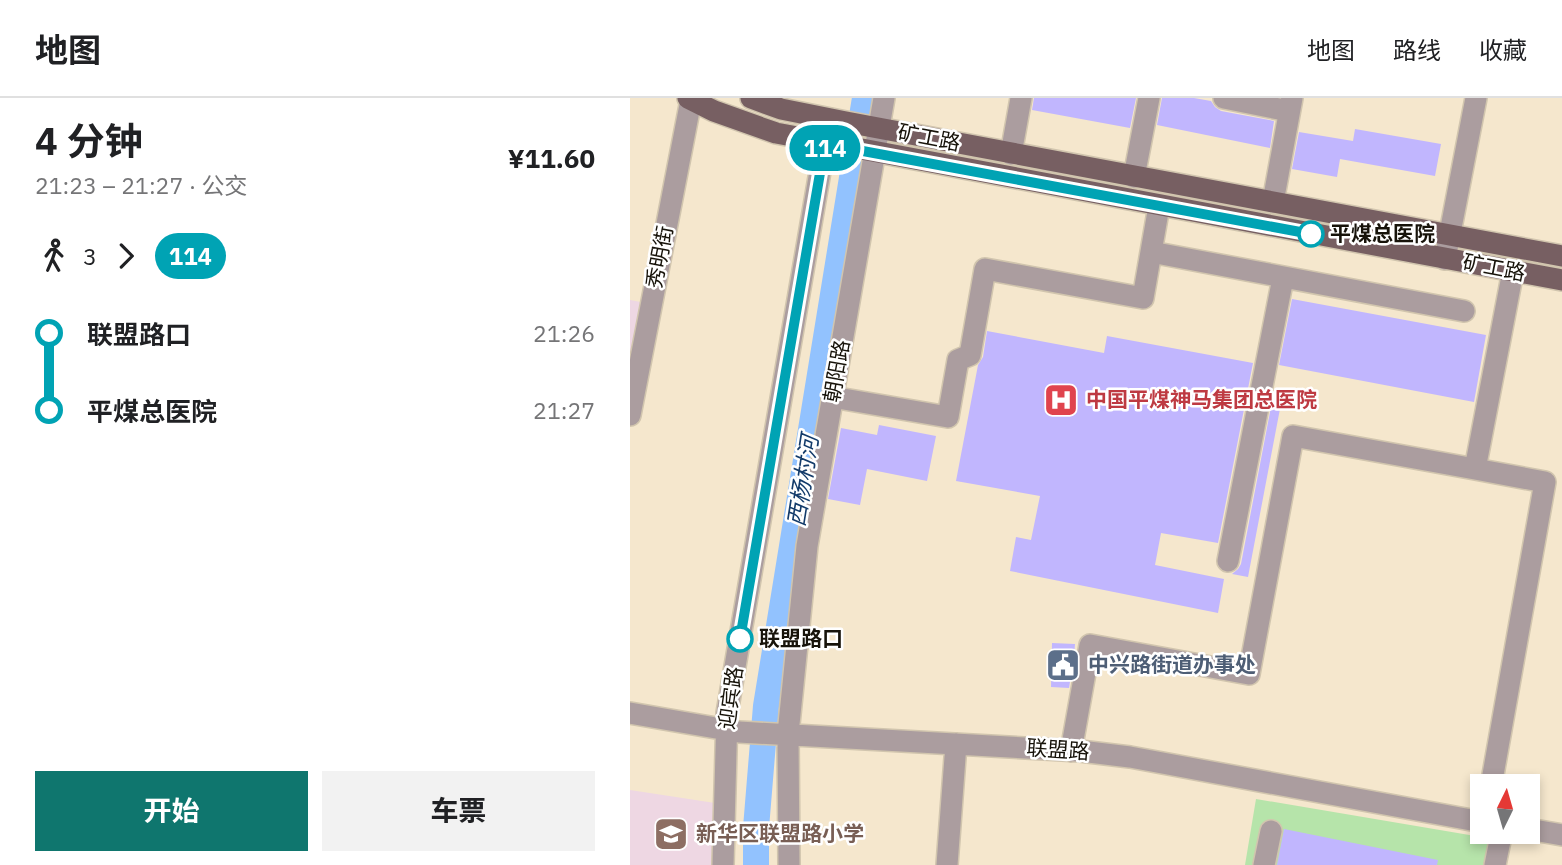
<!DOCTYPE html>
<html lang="zh">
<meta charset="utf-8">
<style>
:root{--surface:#fff;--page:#f2f2f2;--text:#202124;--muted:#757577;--line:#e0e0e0;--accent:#0f766e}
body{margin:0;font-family:"IBM Plex Sans","Noto Sans SC",sans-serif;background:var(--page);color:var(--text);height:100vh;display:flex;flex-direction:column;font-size:26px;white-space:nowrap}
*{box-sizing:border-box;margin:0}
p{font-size:23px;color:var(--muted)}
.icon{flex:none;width:38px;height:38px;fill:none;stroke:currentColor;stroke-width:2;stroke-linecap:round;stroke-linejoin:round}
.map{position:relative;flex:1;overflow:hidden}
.sheet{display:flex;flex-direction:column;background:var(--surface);width:630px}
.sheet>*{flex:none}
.badge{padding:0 14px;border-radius:23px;font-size:24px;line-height:46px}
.needle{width:46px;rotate:5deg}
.controls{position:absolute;left:840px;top:676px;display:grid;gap:14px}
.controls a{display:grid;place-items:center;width:70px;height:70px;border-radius:0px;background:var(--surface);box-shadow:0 4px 10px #0003;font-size:35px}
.map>.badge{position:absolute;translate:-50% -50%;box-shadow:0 0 0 4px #fff}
.legs{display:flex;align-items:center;gap:10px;height:77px;padding:0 35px;font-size:23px}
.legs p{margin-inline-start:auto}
.headline{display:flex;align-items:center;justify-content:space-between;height:119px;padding:0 35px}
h1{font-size:38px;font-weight:700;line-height:52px}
.cta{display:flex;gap:14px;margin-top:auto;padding:14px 35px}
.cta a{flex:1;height:80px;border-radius:0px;background:var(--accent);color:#fff;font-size:28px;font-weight:700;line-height:80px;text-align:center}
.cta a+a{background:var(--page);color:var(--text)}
ul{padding:0 35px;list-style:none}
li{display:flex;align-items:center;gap:24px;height:77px;font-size:26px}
li i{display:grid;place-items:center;width:10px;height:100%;margin:0 9px;background:currentColor}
li i::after{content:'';width:18px;height:18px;margin:-9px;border:5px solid;border-radius:50%;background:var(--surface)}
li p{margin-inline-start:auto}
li:first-child i{background:linear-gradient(#0000 50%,currentColor 0)}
li:last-child i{background:linear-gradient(currentColor 50%,#0000 0)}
header{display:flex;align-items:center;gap:42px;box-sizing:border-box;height:98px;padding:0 35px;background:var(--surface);border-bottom:2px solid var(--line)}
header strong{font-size:33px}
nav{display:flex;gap:38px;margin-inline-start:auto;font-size:24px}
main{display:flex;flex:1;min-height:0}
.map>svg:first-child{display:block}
.education{fill:#eed7e3}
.green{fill:#b6e4aa}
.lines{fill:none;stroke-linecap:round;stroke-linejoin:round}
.river{stroke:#92c2fe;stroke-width:26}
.building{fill:#c1b6fe}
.minor-casing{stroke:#d1c5ae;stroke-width:24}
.major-casing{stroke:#d1c5ae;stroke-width:24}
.minor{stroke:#ab9d9f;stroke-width:21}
.major{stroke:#775f62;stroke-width:21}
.line-1-casing{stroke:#fff;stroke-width:16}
.line-1{stroke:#00a3b4;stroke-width:10}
.stop-1-dot{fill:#fff;stroke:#00a3b4;stroke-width:3.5}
.labels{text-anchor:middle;stroke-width:5;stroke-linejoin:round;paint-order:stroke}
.street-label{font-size:21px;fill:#17130a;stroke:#fff}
.stop-label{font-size:21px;font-weight:bold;fill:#17130a;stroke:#fff;text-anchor:start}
.health-label{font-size:21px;font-weight:bold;fill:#be3a42;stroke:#fff;text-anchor:start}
.service-label{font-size:21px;font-weight:bold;fill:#4e5e75;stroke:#fff;text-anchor:start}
.education-label{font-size:21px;font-weight:bold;fill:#785e54;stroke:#fff;text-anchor:start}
.water-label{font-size:23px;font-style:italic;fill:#133b6a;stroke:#fff}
</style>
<header>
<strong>地图</strong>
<nav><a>地图</a><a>路线</a><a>收藏</a></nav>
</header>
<main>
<section class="sheet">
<div class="headline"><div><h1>4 分钟</h1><p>21:23 – 21:27 · 公交</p></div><b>¥11.60</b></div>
<div class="legs"><svg class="icon" aria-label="walk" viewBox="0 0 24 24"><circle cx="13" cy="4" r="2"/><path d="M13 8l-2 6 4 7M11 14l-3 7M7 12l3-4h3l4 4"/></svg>3<svg class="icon" aria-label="forward" viewBox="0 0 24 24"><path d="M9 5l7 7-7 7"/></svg><b class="badge" style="background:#00a3b4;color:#fff">114</b></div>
<ul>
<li><i style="color:#00a3b4"></i><b>联盟路口</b><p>21:26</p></li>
<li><i style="color:#00a3b4"></i><b>平煤总医院</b><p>21:27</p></li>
</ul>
<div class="cta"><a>开始</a><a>车票</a></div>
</section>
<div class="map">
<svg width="932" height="767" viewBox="0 0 932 767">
<rect width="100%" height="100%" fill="#f5e7cd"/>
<path class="education" d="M 0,202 L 16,205 L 0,292 Z
M 0,692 L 85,705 L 81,767 L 0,767 Z"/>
<path class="green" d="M 626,701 L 863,741 L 858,767 L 615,767 Z"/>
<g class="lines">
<path class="river" d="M 126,767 L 126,730 L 136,608 L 235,0"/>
</g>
<path class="building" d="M 404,0 L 506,0 L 500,30 L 402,12 Z
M 532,0 L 564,0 L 581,3 L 585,9 L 591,13 L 644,23 L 640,50 L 527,27 Z
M 725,31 L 811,46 L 805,78 L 710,61 L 707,79 L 662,71 L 669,34 L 723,43 Z
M 662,201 L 856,237 L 844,304 L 649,267 Z
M 357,233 L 474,255 L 477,238 L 623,265 L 588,445 L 531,435 L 525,467 L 594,481 L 588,515 L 380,473 L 386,439 L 401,442 L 410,398 L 326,383 L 348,267 L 353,259 Z
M 644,293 L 653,295 L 618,479 L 602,476 L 608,471 L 611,466 Z
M 249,327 L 306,338 L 297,383 L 237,371 L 230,407 L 198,401 L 211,330 L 247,337 Z
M 422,545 L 445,546 L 444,559 L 439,590 L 421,589 Z
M 654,731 L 808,762 L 807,767 L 647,767 Z"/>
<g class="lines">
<g class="minor-casing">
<path id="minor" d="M 594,0 L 659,13
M 381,56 L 391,0
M 504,79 L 519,0
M 643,104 L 662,0
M 521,154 L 834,213
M 815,161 L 846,0
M 202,299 L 318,319 L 328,262 L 340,257 L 355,171 L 513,200 L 529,108
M 0,317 L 61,2
M 598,463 L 653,180
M 0,615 L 109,634 L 450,653 L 500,659 L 852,724
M 441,653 L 460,547 L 619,576 L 663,338 L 845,371
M 861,688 L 915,384 L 845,371 L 883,173
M 898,731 L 932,737
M 93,767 L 97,615 L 199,21
M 159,767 L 158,636 L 177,448 L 254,0
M 317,767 L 326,646
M 634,767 L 641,733
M 865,767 L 872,733"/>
</g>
<g class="major-casing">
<path id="major" d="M 58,0 L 84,13 L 146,35 L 932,182
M 121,0 L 151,11 L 216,24 L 932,158"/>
</g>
<use href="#minor" class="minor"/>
<use href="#major" class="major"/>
</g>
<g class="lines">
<g class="line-1-casing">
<path id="line-1" d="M 110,541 L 195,46 L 681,136"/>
</g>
<use href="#line-1" class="line-1"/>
</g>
<defs>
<g id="hospital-square" transform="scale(1.75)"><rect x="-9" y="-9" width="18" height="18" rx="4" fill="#e0444e" stroke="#fff"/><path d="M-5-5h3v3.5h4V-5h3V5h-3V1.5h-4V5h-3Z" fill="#fff"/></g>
<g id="civic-square" transform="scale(1.75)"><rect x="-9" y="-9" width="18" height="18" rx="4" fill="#5c6f8a" stroke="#fff"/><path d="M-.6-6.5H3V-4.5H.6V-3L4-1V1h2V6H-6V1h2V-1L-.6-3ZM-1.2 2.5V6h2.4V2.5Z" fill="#fff"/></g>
<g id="school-square" transform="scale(1.75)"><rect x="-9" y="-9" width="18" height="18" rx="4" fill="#8d6e63" stroke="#fff"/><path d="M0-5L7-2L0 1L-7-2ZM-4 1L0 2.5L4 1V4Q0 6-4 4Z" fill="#fff"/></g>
</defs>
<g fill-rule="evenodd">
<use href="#hospital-square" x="431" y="302"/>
<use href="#civic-square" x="433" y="567"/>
<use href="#school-square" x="41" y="736"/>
</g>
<g class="stop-1-dot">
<circle cx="681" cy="136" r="12"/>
<circle cx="110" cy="541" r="12"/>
</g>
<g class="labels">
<g class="street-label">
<text transform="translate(299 40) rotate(11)" y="7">矿工路</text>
<text transform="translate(30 159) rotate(-79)" y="7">秀明街</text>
<text transform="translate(864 170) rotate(11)" y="7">矿工路</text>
<text transform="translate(207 273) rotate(-80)" y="7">朝阳路</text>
<text transform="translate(101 600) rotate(-82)" y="7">迎宾路</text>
<text transform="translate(428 652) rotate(4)" y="7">联盟路</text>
</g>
<g class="stop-label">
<text x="700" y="143">平煤总医院</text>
<text x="129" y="548">联盟路口</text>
</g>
<g class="health-label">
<text x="456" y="309">中国平煤神马集团总医院</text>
</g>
<g class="service-label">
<text x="458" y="574">中兴路街道办事处</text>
</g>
<g class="education-label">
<text x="66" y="743">新华区联盟路小学</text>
</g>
<g class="water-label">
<text transform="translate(173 383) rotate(-81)" y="8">西杨村河</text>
</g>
</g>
</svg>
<div class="controls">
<a><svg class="needle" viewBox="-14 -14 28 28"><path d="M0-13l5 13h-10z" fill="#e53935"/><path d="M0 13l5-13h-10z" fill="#757577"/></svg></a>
</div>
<b class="badge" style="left:195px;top:50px;background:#00a3b4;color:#fff">114</b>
</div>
</main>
